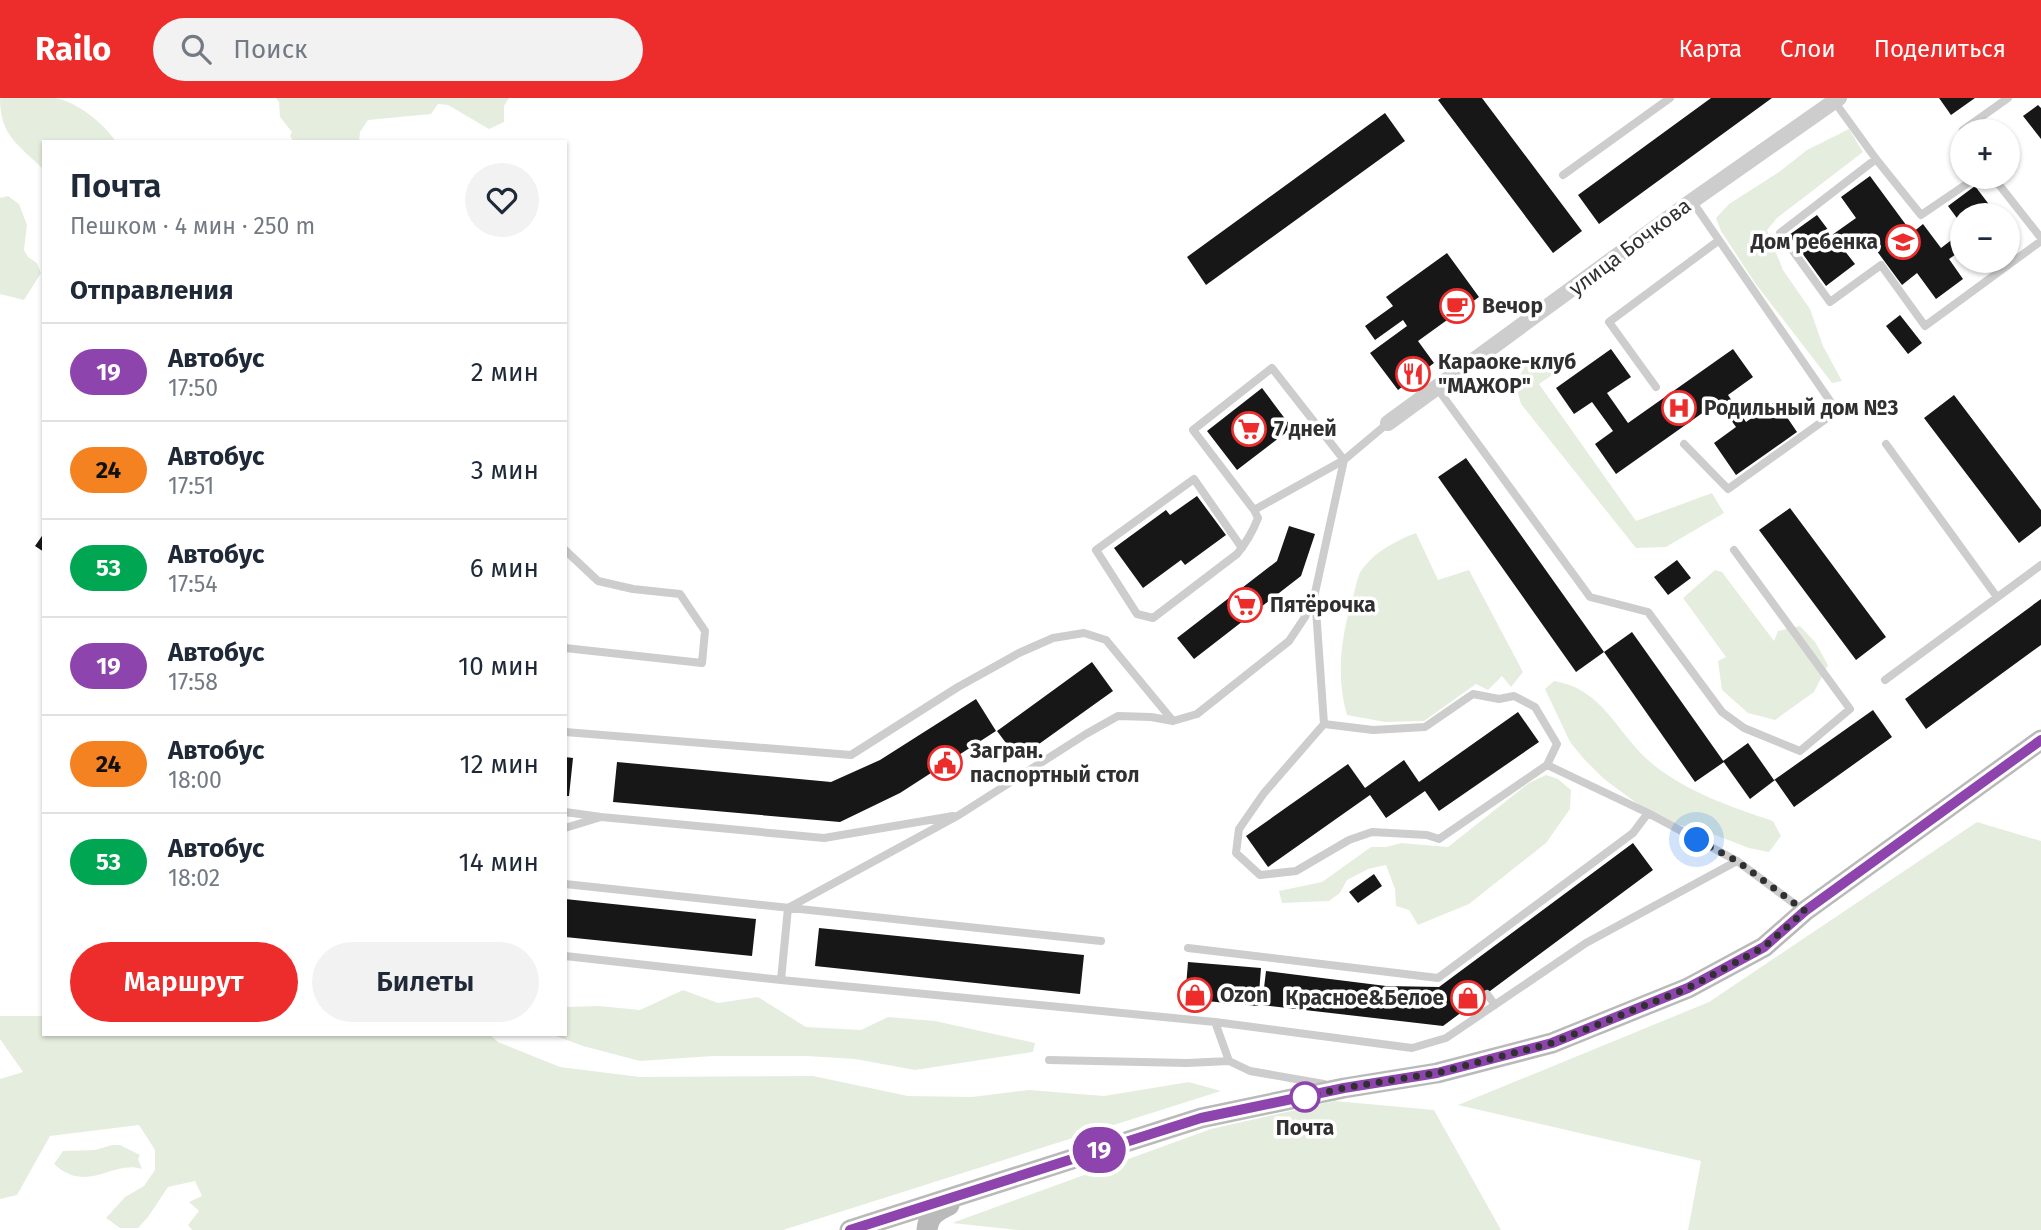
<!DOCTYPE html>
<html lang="ru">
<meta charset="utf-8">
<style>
:root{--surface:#fff;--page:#f2f2f3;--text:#1f2937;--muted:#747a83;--line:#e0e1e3;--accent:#ed2c2c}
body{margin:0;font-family:"Fira Sans",sans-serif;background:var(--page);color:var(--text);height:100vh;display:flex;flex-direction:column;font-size:26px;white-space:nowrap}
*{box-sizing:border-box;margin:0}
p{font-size:23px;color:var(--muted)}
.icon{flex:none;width:38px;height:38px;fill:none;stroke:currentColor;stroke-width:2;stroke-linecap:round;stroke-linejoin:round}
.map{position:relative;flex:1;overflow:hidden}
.panel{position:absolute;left:42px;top:42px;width:525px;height:896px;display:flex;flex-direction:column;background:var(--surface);border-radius:0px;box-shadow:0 2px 5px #0004}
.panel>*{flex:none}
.badge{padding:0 14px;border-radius:23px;font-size:24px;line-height:46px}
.tools{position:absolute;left:1950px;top:21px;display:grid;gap:14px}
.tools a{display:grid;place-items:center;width:70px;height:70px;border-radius:50%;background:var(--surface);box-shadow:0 2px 5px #0004;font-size:35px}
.you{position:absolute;width:35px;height:35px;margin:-18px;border:5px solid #fff;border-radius:50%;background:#1a73e8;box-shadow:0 0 0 10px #1a73e833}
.map>.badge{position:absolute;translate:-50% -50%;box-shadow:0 0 0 4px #fff}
h2{padding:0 28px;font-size:26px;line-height:63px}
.round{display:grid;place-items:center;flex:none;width:74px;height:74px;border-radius:37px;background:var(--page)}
.overview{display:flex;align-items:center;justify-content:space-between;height:119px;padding:0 28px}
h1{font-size:33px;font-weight:600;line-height:52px}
.primary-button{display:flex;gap:14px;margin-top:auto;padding:14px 28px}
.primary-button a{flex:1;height:80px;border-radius:42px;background:var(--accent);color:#fff;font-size:28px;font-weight:600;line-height:80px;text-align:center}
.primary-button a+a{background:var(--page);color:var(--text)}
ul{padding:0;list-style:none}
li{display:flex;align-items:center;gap:21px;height:98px;padding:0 28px;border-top:2px solid var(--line)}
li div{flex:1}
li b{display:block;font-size:26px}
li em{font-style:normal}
li .badge{min-width:77px;font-weight:700;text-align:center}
header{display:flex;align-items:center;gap:42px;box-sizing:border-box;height:98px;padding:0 35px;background:var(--accent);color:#fff}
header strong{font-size:33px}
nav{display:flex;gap:38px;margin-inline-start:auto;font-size:24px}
.search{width:490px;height:63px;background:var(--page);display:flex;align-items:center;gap:18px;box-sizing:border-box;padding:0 24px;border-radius:38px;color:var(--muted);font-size:26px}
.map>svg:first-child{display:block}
.green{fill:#e5eede}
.building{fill:#171717}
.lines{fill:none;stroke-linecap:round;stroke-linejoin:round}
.lane{stroke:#cdcdcd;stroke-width:8}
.street{stroke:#cdcdcd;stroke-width:16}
.secondary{stroke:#bababa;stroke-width:21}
.line-casing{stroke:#fff;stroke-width:16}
.line{stroke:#8e44ad;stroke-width:10}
.walk{stroke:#303030;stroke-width:7;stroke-dasharray:0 12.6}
.stop-dot{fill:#fff;stroke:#8e44ad;stroke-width:3.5}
.labels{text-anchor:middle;stroke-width:7;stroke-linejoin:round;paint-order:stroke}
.poi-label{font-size:21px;font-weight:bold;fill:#303030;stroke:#fff;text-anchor:start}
.street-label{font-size:21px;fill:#303030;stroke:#fff}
.stop-label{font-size:21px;font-weight:bold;fill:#303030;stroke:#fff}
</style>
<header>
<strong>Railo</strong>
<div class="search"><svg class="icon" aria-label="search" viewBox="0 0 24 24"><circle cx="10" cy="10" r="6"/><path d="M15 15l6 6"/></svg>Поиск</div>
<nav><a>Карта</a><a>Слои</a><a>Поделиться</a></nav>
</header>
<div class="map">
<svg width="2041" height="1132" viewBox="0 0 2041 1132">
<rect width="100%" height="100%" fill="#fff"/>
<path class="green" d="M 0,0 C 18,0 37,0 55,0 C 76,3 105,26 116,44 L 44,44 L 44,72 C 18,46 0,38 0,0 Z
M 276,0 L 509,0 L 504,8 L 504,24 L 489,31 L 448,7 L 438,6 L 431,16 L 368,22 L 360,34 L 359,44 L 294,44 L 290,38 L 292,34 L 280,19 L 279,4 Z
M 1849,31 L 1863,54 L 1777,120 L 1767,132 L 1783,172 L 1810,211 L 1823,248 L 1842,283 L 1832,285 L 1755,185 L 1721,133 L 1716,120 L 1729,106 L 1779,74 L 1807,52 Z
M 8,98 L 19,106 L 27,127 L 24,152 L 28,159 L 37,165 L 41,175 L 24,202 L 0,196 L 0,100 Z
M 1548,256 L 1557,274 L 1539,286 L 1636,423 L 1712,395 L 1724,415 L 1666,449 L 1636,450 L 1521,306 L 1515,286 L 1529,261 Z
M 1416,435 L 1438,482 L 1469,472 L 1523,574 L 1511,589 L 1502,578 L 1488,592 L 1476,586 L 1424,623 L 1385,624 L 1347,617 C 1335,577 1342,534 1354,495 C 1356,487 1358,476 1363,470 C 1376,453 1397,442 1416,435 Z
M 1715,472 L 1722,474 L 1774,543 L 1778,533 L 1800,528 L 1815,544 L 1828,567 L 1814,594 L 1775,622 L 1748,615 L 1722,592 L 1718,563 L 1726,559 L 1683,500 Z
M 1554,583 C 1605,591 1618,639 1655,668 C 1690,695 1731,709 1773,723 L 1781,738 L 1769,754 L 1749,750 L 1710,735 L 1658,721 L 1604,681 L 1584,661 L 1570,644 L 1545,591 Z
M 1546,677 L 1558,681 L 1571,692 L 1570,711 L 1546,745 L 1469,806 L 1418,827 L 1409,812 L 1396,808 L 1395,791 L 1386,767 L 1368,771 L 1347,782 L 1340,795 L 1329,803 L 1282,805 L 1279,793 L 1322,784 L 1371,749 L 1386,749 L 1401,745 L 1448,749 L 1529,685 Z
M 1977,724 L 2041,743 L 2041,1132 L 1688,1132 L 1701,1063 L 1458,1007 L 1709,904 Z
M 683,892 L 718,905 L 758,899 L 806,929 L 861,932 L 888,919 L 935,923 L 1035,945 L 1033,954 L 915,972 L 855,961 L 807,958 L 713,958 L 640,963 L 583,948 L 551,936 L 565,936 L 565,909 L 599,908 L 640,912 Z
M 0,918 L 44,918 L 44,936 L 489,936 L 498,944 L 560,969 L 640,979 L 813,978 L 908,998 L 972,999 L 1029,992 L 1104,998 L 1189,984 L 1221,993 L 783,1132 L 192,1132 L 188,1127 L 199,1113 L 189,1104 L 202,1098 L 195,1083 L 168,1089 L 148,1119 L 138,1130 L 120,1130 L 106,1120 L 125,1099 L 144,1088 L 155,1072 L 155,1052 L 139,1027 L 50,1038 L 17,1097 L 0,1101 L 0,981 L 23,974 L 0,941 Z
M 1335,1003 L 1434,1012 L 1501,1132 L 1018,1132 L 952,1125 L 1211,1031 Z
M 112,1047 L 120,1047 L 140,1057 L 138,1061 L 142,1071 C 114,1061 87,1097 54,1066 L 63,1053 L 95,1052 Z"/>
<path class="building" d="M 1441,0 L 1482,0 L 1582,133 L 1553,155 L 1438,2 Z
M 1711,0 L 1772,0 L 1599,126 L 1578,97 Z
M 1939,0 L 1975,0 L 1951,17 Z
M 2038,7 L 2041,10 L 2041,41 L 2023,18 Z
M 1385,15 L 1405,43 L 1206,187 L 1187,159 Z
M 1870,78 L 1912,135 L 1923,126 L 1941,150 L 1962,134 L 1962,152 L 1949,161 L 1963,181 L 1936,201 L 1917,175 L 1902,187 L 1865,137 L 1844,152 L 1855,166 L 1826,188 L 1789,137 L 1817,117 L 1832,137 L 1856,120 L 1841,99 Z
M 1975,88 L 1997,117 L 1962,117 L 1962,127 L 1948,108 Z
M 1447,155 L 1479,199 L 1418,243 L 1434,265 L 1398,292 L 1370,255 L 1407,228 L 1403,222 L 1375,242 L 1365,228 L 1393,208 L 1386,199 Z
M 1900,217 L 1922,245 L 1908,256 L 1886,228 Z
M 1611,251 L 1631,279 L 1607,295 L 1628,325 L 1733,251 L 1753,279 L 1728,297 L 1746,324 L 1776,303 L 1797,334 L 1736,377 L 1714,345 L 1736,329 L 1718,304 L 1616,376 L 1595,346 L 1613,333 L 1592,304 L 1574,316 L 1556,290 Z
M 1262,290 L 1292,330 L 1237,372 L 1207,333 Z
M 1954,297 L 2041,412 L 2041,428 L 2019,445 L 1924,320 Z
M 1466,360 L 1604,554 L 1632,534 L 1724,664 L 1695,684 L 1604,554 L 1576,574 L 1438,379 Z
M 1197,398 L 1226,437 L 1185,467 L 1181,462 L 1143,490 L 1114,450 L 1166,412 L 1170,417 Z
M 1790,410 L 1886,539 L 1856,562 L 1759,432 Z
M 1289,428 L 1315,436 L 1301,478 L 1194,561 L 1177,540 L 1277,463 Z
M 44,435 L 44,454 L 35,448 Z
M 1677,462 L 1691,480 L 1668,497 L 1654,479 Z
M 2041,501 L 2041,547 L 1926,631 L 1905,601 Z
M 1092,564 L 1113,593 L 1018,661 L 997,633 Z
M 976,601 L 996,633 L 900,695 L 840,724 L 613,704 L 617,664 L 831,684 L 880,662 Z
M 1873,612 L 1892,639 L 1794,709 L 1775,682 L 1750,701 L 1723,663 L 1748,645 L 1774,682 Z
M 1518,614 L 1539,644 L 1439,713 L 1425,693 L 1386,720 L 1370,697 L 1268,769 L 1246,738 L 1348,666 L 1365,690 L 1404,662 L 1419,684 Z
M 565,659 L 573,660 L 569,698 L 565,698 Z
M 1633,745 L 1653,772 L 1443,928 L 1262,907 L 1266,873 L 1386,888 L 1439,889 Z
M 1374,776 L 1382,788 L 1358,805 L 1349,794 Z
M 565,801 L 756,821 L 752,858 L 565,839 Z
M 819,830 L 1084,857 L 1080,896 L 815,868 Z
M 1188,864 L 1261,870 L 1258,908 L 1185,901 Z"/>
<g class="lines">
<path class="lane" d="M 1834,3 L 1876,61 L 1921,117 L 1977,79
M 1963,32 L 2008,0
M 1876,61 L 1780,135 L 1830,204 L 1881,167 L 1925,228 L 2041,143
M 1563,77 L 1670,0
M 1993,79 L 2041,140
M 1656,289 L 1609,224 L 1718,143
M 1437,290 L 1590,499 L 1648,514 L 1722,614 L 1744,630 L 1800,653 L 1850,611 L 1734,452
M 1684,346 L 1728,391 L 1837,313 L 1692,103
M 1886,346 L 1997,499
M 1254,412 L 1193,332 L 1272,270 L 1344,362
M 1242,450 L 1194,381 L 1096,452 L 1137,516 L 1153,520 L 1237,456 C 1246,445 1253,433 1258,420 L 1254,412 L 1344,362 L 1388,325
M 565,452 L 598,483 L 633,491 L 680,496 L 705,533 L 702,565 L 565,550
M 1315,497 L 1324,626 L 1264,695 L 1239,731 L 1236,755 L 1260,777 L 1296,773 L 1349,742 L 1372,734 L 1427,737 L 1439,741 L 1547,667 L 1648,715
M 1885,582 L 2041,467
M 1324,626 L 1373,632 L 1425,629 L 1473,596 L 1499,601 L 1514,598 L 1535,609 L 1557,646 L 1547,667
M 565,634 L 851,657 L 958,589 L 1019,555 L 1053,540 L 1084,535 L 1106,542 L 1173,623
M 565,714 L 601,719 L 565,730
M 601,719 L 824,740 L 953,718
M 565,786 L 1101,843
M 1188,850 L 1438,880 L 1633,735 L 1648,715 L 1737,763 L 1804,813
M 565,858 L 781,882 L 788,810 L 959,717 L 1086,636 L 1118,618 L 1151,619 L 1173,623 L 1197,616 L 1289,543 L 1305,519 L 1315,495 L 1344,362
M 781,882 L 1215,924 L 1412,950 L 1446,940 L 1586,845 L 1737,763
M 1487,896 L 1495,907
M 1215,924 L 1229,963 L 1250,973 L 1324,986
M 1049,962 L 1187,965 L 1229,963"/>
<path class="street" d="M 1388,325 L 1692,103 L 1839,0"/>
<path class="secondary" d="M 850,1132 L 1201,1020 L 1344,990 L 1437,975 L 1552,945 L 1688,890 L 1764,849 L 1805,813 L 2041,642
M 927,1132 C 928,1117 937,1113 949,1107"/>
</g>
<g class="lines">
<g class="line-casing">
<path id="line" d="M 850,1132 L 1201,1020 L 1344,990 L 1437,975 L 1552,945 L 1688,890 L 1764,849 L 1805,813 L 2041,642"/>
</g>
<use href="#line" class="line"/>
<path class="walk" d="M 1305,999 L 1344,990 L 1437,975 L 1552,945 L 1688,890 L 1764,849 L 1805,813 L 1737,763 L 1697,742"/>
</g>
<defs>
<g id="school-ring" transform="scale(1.75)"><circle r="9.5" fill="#fff" stroke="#ed2c2c" stroke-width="1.5"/><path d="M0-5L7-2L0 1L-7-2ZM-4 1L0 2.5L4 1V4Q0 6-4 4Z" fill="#ed2c2c"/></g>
<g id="cafe-ring" transform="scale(1.75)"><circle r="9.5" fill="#fff" stroke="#ed2c2c" stroke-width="1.5"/><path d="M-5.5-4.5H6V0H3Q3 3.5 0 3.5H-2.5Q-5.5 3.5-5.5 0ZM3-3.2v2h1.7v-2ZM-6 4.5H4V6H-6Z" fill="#ed2c2c"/></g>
<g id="restaurant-ring" transform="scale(1.75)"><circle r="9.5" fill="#fff" stroke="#ed2c2c" stroke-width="1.5"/><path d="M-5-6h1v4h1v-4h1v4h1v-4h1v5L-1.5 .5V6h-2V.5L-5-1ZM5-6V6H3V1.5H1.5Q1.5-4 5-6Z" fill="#ed2c2c"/></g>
<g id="hospital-ring" transform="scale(1.75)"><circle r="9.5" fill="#fff" stroke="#ed2c2c" stroke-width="1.5"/><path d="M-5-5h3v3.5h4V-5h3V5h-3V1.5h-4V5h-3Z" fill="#ed2c2c"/></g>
<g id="supermarket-ring" transform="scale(1.75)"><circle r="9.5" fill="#fff" stroke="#ed2c2c" stroke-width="1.5"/><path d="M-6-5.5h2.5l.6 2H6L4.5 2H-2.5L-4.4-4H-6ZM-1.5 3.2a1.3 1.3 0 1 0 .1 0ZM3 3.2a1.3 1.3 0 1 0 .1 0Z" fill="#ed2c2c"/></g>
<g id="civic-ring" transform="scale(1.75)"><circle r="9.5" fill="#fff" stroke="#ed2c2c" stroke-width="1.5"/><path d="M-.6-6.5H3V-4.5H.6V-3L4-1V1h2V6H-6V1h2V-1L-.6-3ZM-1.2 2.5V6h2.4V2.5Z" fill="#ed2c2c"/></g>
<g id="shop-ring" transform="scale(1.75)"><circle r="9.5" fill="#fff" stroke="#ed2c2c" stroke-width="1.5"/><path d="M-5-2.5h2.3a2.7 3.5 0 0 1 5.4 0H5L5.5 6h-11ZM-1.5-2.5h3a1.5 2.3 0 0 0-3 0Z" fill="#ed2c2c"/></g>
</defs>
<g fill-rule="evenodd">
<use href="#school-ring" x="1903" y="144"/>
<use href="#cafe-ring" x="1457" y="208"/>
<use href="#restaurant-ring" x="1413" y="276"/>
<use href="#hospital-ring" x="1679" y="310"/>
<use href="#supermarket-ring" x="1249" y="331"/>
<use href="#supermarket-ring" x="1245" y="507"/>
<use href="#civic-ring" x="945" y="665"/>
<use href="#shop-ring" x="1195" y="897"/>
<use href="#shop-ring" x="1468" y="900"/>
</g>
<circle class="stop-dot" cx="1305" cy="999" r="14"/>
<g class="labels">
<g class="poi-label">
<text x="1878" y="151" text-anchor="end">Дом ребенка</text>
<text x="1482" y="215">Вечор</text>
<text x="1438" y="271">Караоке-клуб<tspan x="1438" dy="24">"МАЖОР"</tspan></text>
<text x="1704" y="317">Родильный дом №3</text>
<text x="1274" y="338">7 дней</text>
<text x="1270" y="514">Пятёрочка</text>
<text x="970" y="660">Загран.<tspan x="970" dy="24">паспортный стол</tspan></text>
<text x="1220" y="904">Ozon</text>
<text x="1444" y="907" text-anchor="end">Красное&amp;Белое</text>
</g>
<g class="street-label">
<text transform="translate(1630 149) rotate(-37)" y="7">улица Бочкова</text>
</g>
<g class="stop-label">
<text x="1305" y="1037">Почта</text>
</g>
</g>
</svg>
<div class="tools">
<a>+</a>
<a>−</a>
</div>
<div class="you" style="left:1697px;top:742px"></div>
<b class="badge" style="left:1099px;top:1052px;background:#8e44ad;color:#fff">19</b>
<section class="panel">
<div class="overview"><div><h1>Почта</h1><p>Пешком · 4 мин · 250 m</p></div><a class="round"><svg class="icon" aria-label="heart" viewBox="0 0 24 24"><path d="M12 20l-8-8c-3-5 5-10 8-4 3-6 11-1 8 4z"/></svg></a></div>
<h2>Отправления</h2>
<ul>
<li><span class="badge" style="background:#8e44ad;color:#fff">19</span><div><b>Автобус</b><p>17:50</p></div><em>2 мин</em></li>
<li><span class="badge" style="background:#f58220;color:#111">24</span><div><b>Автобус</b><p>17:51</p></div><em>3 мин</em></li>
<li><span class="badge" style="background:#00a651;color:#fff">53</span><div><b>Автобус</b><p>17:54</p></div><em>6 мин</em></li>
<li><span class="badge" style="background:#8e44ad;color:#fff">19</span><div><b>Автобус</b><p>17:58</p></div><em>10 мин</em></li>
<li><span class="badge" style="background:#f58220;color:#111">24</span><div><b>Автобус</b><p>18:00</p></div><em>12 мин</em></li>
<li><span class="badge" style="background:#00a651;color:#fff">53</span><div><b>Автобус</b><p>18:02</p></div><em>14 мин</em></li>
</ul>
<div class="primary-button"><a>Маршрут</a><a>Билеты</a></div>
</section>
</div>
